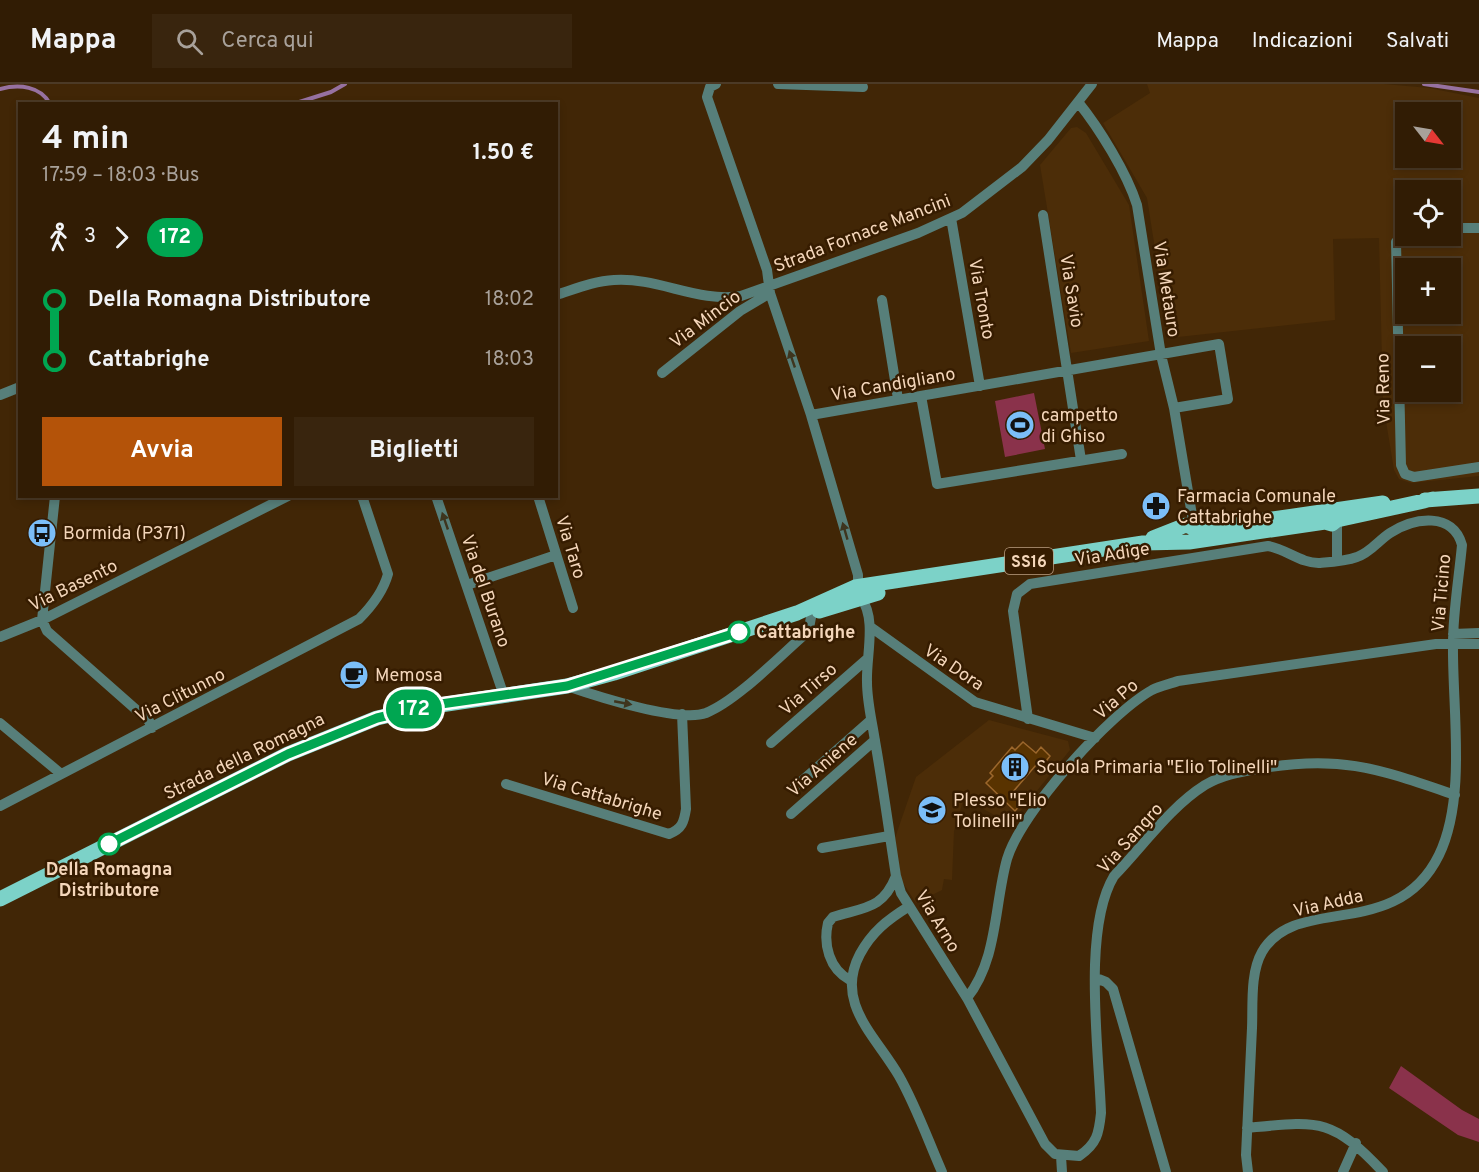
<!DOCTYPE html>
<html lang="it">
<meta charset="utf-8">
<style>
:root{--surface:#311c04;--page:#39250e;--text:#f1f3f6;--muted:#a8a19a;--line:#4c3a26;--accent:#b45309}
body{margin:0;font-family:Overpass,sans-serif;background:var(--page);color:var(--text);height:100vh;display:flex;flex-direction:column;font-size:22px;white-space:nowrap}
*{box-sizing:border-box;margin:0}
p{font-size:20px;color:var(--muted)}
.icon{flex:none;width:33px;height:33px;fill:none;stroke:currentColor;stroke-width:2;stroke-linecap:round;stroke-linejoin:round}
.map{position:relative;flex:1;overflow:hidden}
.drawer{position:absolute;left:18px;top:18px;width:540px;height:396px;display:flex;flex-direction:column;background:var(--surface);border-radius:0px;box-shadow:0 3px 9px #0003,0 0 0 2px var(--line)}
.drawer>*{flex:none}
.badge{padding:0 12px;border-radius:20px;font-size:21px;line-height:39px}
.needle{width:39px;rotate:121deg}
.controls{position:absolute;left:1395px;top:18px;display:grid;gap:12px}
.controls a{display:grid;place-items:center;width:66px;height:66px;border-radius:0px;background:var(--surface);box-shadow:0 3px 9px #0003,0 0 0 2px var(--line);font-size:30px}
.map>.badge{position:absolute;translate:-50% -50%;box-shadow:0 0 0 3px #fff}
.legs{display:flex;align-items:center;gap:9px;height:66px;padding:0 24px;font-size:20px}
.legs p{margin-inline-start:auto}
.headline{display:flex;align-items:center;justify-content:space-between;height:102px;padding:0 24px}
h1{font-size:33px;font-weight:700;line-height:45px}
.action{display:flex;gap:12px;margin-top:auto;padding:12px 24px}
.action a{flex:1;height:69px;border-radius:0px;background:var(--accent);color:#fff;font-size:24px;font-weight:700;line-height:69px;text-align:center}
.action a+a{background:var(--page);color:var(--text)}
ul{padding:0 24px;list-style:none}
li{display:flex;align-items:center;gap:21px;height:60px;font-size:22px}
li i{display:grid;place-items:center;width:9px;height:100%;margin:0 8px;background:currentColor}
li i::after{content:'';width:15px;height:15px;margin:-8px;border:4px solid;border-radius:50%;background:var(--surface)}
li p{margin-inline-start:auto}
li:first-child i{background:linear-gradient(#0000 50%,currentColor 0)}
li:last-child i{background:linear-gradient(currentColor 50%,#0000 0)}
header{display:flex;align-items:center;gap:36px;box-sizing:border-box;height:84px;padding:0 30px;background:var(--surface);border-bottom:2px solid var(--line)}
header strong{font-size:28px}
nav{display:flex;gap:33px;margin-inline-start:auto;font-size:21px}
.search{width:420px;height:54px;background:var(--page);display:flex;align-items:center;gap:15px;box-sizing:border-box;padding:0 21px;border-radius:0px;color:var(--muted);font-size:22px}
.map>svg:first-child{display:block}
.built{fill:#4c2d08;fill-rule:evenodd}
.green{fill:#8a324b}
.lines{fill:none;stroke-linecap:round;stroke-linejoin:round}
.stream{stroke:#9771a0;stroke-width:4}
.building{fill:#593300;stroke:#9c672c;stroke-width:1.5}
.minor{stroke:#577f7a;stroke-width:10}
.primary{stroke:#7cd2c8;stroke-width:15}
.oneway{fill:#3e351e}
.line-1-casing{stroke:#fff;stroke-width:14}
.line-1{stroke:#00a651;stroke-width:9}
.stop-1-dot{fill:#fff;stroke:#00a651;stroke-width:3}
.labels{text-anchor:middle;stroke-width:5;stroke-linejoin:round;paint-order:stroke}
.shield{fill:#361c00;stroke:#bb9e82;stroke-width:1.5}
.shield-label{font-size:16px;font-weight:bold;fill:#f4d6ba}
.street-label{font-size:18px;fill:#f4d6ba;stroke:#361c00}
.poi-label{font-size:18px;fill:#f4d6ba;stroke:#361c00;text-anchor:start}
.stop-label{font-size:18px;font-weight:bold;fill:#f4d6ba;stroke:#361c00;text-anchor:start}
</style>
<header>
<strong>Mappa</strong>
<div class="search"><svg class="icon" aria-label="search" viewBox="0 0 24 24"><circle cx="10" cy="10" r="6"/><path d="M15 15l6 6"/></svg>Cerca qui</div>
<nav><a>Mappa</a><a>Indicazioni</a><a>Salvati</a></nav>
</header>
<div class="map">
<svg width="1479" height="1088" viewBox="0 0 1479 1088">
<rect width="100%" height="100%" fill="#412606"/>
<path class="built" d="M 1147,0 L 1384,0 L 1429,4 L 1479,14 L 1479,392 L 1411,399 L 1399,395 L 1394,386 L 1383,319 L 1379,154 L 1333,155 L 1335,236 L 1169,254 L 1147,114 L 1103,39 L 1150,9 ZM 1406,28 L 1450,28 L 1450,74 L 1406,74 ZM 1406,106 L 1450,106 L 1450,152 L 1406,152 ZM 1406,184 L 1450,184 L 1450,230 L 1406,230 ZM 1406,262 L 1450,262 L 1450,308 L 1406,308 Z
M 1077,43 L 1086,49 L 1129,121 L 1149,257 L 1071,269 L 1040,81 L 1071,44 Z
M 989,636 L 1068,657 L 1070,666 L 1010,740 L 964,714 L 954,747 L 952,796 L 944,795 L 942,806 L 916,819 L 901,796 L 895,754 L 916,693 Z"/>
<path class="green" d="M 1034,309 L 1045,365 L 1005,373 L 995,317 Z
M 1401,982 L 1462,1026 L 1479,1035 L 1479,1058 L 1458,1051 L 1389,1004 Z"/>
<g class="lines">
<path class="stream" d="M 1424,0 L 1479,8
M 0,5 C 19,0 41,2 50,20
M 293,20 L 331,8 L 345,0"/>
</g>
<path class="building" d="M 1023,658 L 1036,669 L 1041,663 L 1050,672 L 1040,685 L 1036,681 L 1012,709 L 1022,719 L 1015,727 L 986,699 L 993,692 L 990,689 L 1012,663 L 1015,666 Z"/>
<g class="lines">
<path class="minor" d="M 716,0 L 710,3 L 707,13 L 767,186 L 770,209 L 811,331 L 858,491 L 858,504
M 778,0 L 863,3
M 1078,18 C 1099,44 1127,89 1137,121 L 1161,271 L 1174,324 L 1194,443
M 1043,131 L 1081,376
M 951,134 L 980,302
M 1450,144 L 1479,144
M 1406,148 L 1396,158 L 1401,381 L 1405,390 L 1414,393 L 1479,383
M 556,211 C 575,205 594,197 614,196 C 658,193 698,219 741,212 L 918,149 L 962,129 L 1022,83 L 1048,56 L 1092,0
M 882,216 L 898,315
M 662,289 L 740,227 L 770,209
M 0,311 L 20,303
M 921,312 L 937,400 L 1122,370
M 811,331 L 1219,260 L 1228,315 L 1174,324
M 55,412 L 42,536 L 47,547 L 149,637 L 152,644
M 436,412 L 504,612
M 538,412 L 573,524
M 1337,437 L 1337,477
M 467,501 L 556,471
M 861,514 C 877,535 866,572 867,598 C 867,618 872,637 875,657 C 883,702 889,747 896,792 L 901,809 L 967,914 L 1045,1060 L 1055,1070 L 1079,1072 C 1097,1060 1099,1049 1101,1029 C 1099,966 1082,845 1114,792 C 1143,762 1170,723 1205,701 C 1222,691 1239,688 1258,685 C 1340,670 1379,685 1455,711
M 872,544 L 975,618 L 1095,654
M 1453,550 L 1479,549
M 0,553 L 42,536 L 288,412
M 567,602 C 596,612 679,639 706,629 C 736,617 778,574 803,552 L 809,544 L 812,528
M 1028,635 L 1013,527 L 1017,510 L 1030,500 L 1268,462 C 1286,465 1302,480 1320,479 C 1332,478 1346,477 1357,473 C 1370,469 1379,456 1390,449 C 1415,433 1453,428 1462,461 C 1459,494 1453,527 1453,560 C 1452,624 1467,713 1439,771 C 1396,859 1296,809 1262,868 C 1250,889 1253,921 1252,944 C 1250,987 1248,1029 1246,1071 L 1248,1088
M 0,639 L 60,689
M 771,659 L 867,575
M 506,700 L 669,750 C 682,745 684,738 686,725 L 682,630
M 795,703 L 871,636
M 0,722 L 359,535 C 372,522 383,508 388,490 L 362,412
M 791,730 L 875,656
M 822,764 L 889,752
M 908,823 C 887,836 872,848 860,870 C 834,919 876,952 899,992 C 916,1022 928,1056 942,1088
M 1096,894 L 1106,898 L 1113,905 L 1166,1088
M 850,896 C 829,885 823,860 828,839 L 833,833 C 865,823 883,825 896,792
M 967,914 C 998,875 994,822 1007,775 C 1021,728 1109,630 1152,606 C 1160,602 1170,600 1178,597 L 1436,560 L 1479,560
M 1247,1044 C 1319,1037 1331,1033 1383,1088
M 1061,1072 L 1062,1088
M 1343,1088 L 1356,1059"/>
<path class="primary" d="M 1425,416 L 1479,412
M 1153,454 L 1186,441 L 1195,445 L 1204,445 L 1383,419
M 819,527 L 878,509
M 0,815 L 288,670 L 377,634 L 427,623 L 567,602 L 614,589 L 797,529 L 855,503 L 1143,459 L 1189,458 L 1325,438 L 1332,440 L 1337,436 L 1433,415"/>
</g>
<defs><path id="oneway-solid" d="M-6-.8H1V-3.2L6.5 0L1 3.2V.8H-6Z" transform="scale(1.5)"/></defs>
<g class="oneway">
<use href="#oneway-solid" transform="translate(792 275) rotate(-109)"/>
<use href="#oneway-solid" transform="translate(445 437) rotate(-109)"/>
<use href="#oneway-solid" transform="translate(845 447) rotate(-106)"/>
<use href="#oneway-solid" transform="translate(623 619) rotate(11)"/>
</g>
<g class="lines">
<g class="line-1-casing">
<path id="line-1" d="M 109,760 L 288,670 L 377,634 L 427,622 L 567,602 L 739,548"/>
</g>
<use href="#line-1" class="line-1"/>
</g>
<defs>
<g id="stadium-disc" transform="scale(1.5)"><circle r="9.5" fill="#7bbef8" stroke="#361c00"/><path d="M0-5a6.5 5 0 1 0 0 10a6.5 5 0 1 0 0-10ZM-3.5-1.8h7v3.6h-7Z" fill="#111"/></g>
<g id="pharmacy-disc" transform="scale(1.5)"><circle r="9.5" fill="#7bbef8" stroke="#361c00"/><path d="M-2-6h4v4h4v4h-4v4h-4v-4h-4v-4h4Z" fill="#111"/></g>
<g id="bus-disc" transform="scale(1.5)"><circle r="9.5" fill="#7bbef8" stroke="#361c00"/><path d="M-5-6H5V4H4V6H2V4H-2V6H-4V4H-5ZM-3.5-4V0h7V-4ZM-3.5 1.2v1.5H-2V1.2ZM2 1.2v1.5H3.5V1.2Z" fill="#111"/></g>
<g id="cafe-disc" transform="scale(1.5)"><circle r="9.5" fill="#7bbef8" stroke="#361c00"/><path d="M-5.5-4.5H6V0H3Q3 3.5 0 3.5H-2.5Q-5.5 3.5-5.5 0ZM3-3.2v2h1.7v-2ZM-6 4.5H4V6H-6Z" fill="#111"/></g>
<g id="building-disc" transform="scale(1.5)"><circle r="9.5" fill="#7bbef8" stroke="#361c00"/><path d="M-4-6H4V6H1V3H-1V6H-4ZM-2.5-4.3h1.7v1.8h-1.7ZM.8-4.3h1.7v1.8H.8ZM-2.5-1h1.7V.8h-1.7ZM.8-1h1.7V.8H.8Z" fill="#111"/></g>
<g id="school-disc" transform="scale(1.5)"><circle r="9.5" fill="#7bbef8" stroke="#361c00"/><path d="M0-5L7-2L0 1L-7-2ZM-4 1L0 2.5L4 1V4Q0 6-4 4Z" fill="#111"/></g>
</defs>
<g fill-rule="evenodd">
<use href="#stadium-disc" x="1020" y="341"/>
<use href="#pharmacy-disc" x="1156" y="422"/>
<use href="#bus-disc" x="42" y="449"/>
<use href="#cafe-disc" x="354" y="591"/>
<use href="#building-disc" x="1015" y="683"/>
<use href="#school-disc" x="932" y="726"/>
</g>
<g class="stop-1-dot">
<circle cx="739" cy="548" r="10"/>
<circle cx="109" cy="760" r="10"/>
</g>
<g class="labels">
<rect class="shield" x="1005" y="464" width="48" height="26" rx="4.5"/>
<g class="shield-label">
<text x="1029" y="483">SS16</text>
</g>
<g class="street-label">
<text transform="translate(862 149) rotate(-21)" y="6">Strada Fornace Mancini</text>
<text transform="translate(1167 205) rotate(81)" y="6">Via Metauro</text>
<text transform="translate(1072 207) rotate(81)" y="6">Via Savio</text>
<text transform="translate(982 215) rotate(80)" y="6">Via Tronto</text>
<text transform="translate(705 235) rotate(-37)" y="6">Via Mincio</text>
<text transform="translate(893 300) rotate(-10)" y="6">Via Candigliano</text>
<text transform="translate(1383 305) rotate(-91)" y="6">Via Reno</text>
<text transform="translate(571 463) rotate(73)" y="6">Via Taro</text>
<text transform="translate(1112 470) rotate(-9)" y="6">Via Adige</text>
<text transform="translate(73 501) rotate(-26)" y="6">Via Basento</text>
<text transform="translate(486 507) rotate(71)" y="6">Via del Burano</text>
<text transform="translate(1441 509) rotate(-85)" y="6">Via Ticino</text>
<text transform="translate(954 583) rotate(34)" y="6">Via Dora</text>
<text transform="translate(808 605) rotate(-41)" y="6">Via Tirso</text>
<text transform="translate(180 611) rotate(-27)" y="6">Via Clitunno</text>
<text transform="translate(1116 615) rotate(-40)" y="6">Via Po</text>
<text transform="translate(244 672) rotate(-26)" y="6">Strada della Romagna</text>
<text transform="translate(822 681) rotate(-41)" y="6">Via Aniene</text>
<text transform="translate(602 712) rotate(17)" y="6">Via Cattabrighe</text>
<text transform="translate(1130 754) rotate(-48)" y="6">Via Sangro</text>
<text transform="translate(1328 819) rotate(-13)" y="6">Via Adda</text>
<text transform="translate(938 837) rotate(59)" y="6">Via Arno</text>
</g>
<g class="poi-label">
<text x="1041" y="337">campetto<tspan x="1041" dy="21">di Ghiso</tspan></text>
<text x="1177" y="418">Farmacia Comunale<tspan x="1177" dy="21">Cattabrighe</tspan></text>
<text x="63" y="455">Bormida (P371)</text>
<text x="375" y="597">Memosa</text>
<text x="1036" y="689">Scuola Primaria "Elio Tolinelli"</text>
<text x="953" y="722">Plesso "Elio<tspan x="953" dy="21">Tolinelli"</tspan></text>
</g>
<g class="stop-label">
<text x="756" y="554">Cattabrighe</text>
<text x="109" y="791" text-anchor="middle">Della Romagna<tspan x="109" dy="21">Distributore</tspan></text>
</g>
</g>
</svg>
<div class="controls">
<a><svg class="needle" viewBox="-14 -14 28 28"><path d="M0-13l5 13h-10z" fill="#e53935"/><path d="M0 13l5-13h-10z" fill="#a8a19a"/></svg></a>
<a><svg class="icon" aria-label="locate" viewBox="0 0 24 24"><circle cx="12" cy="12" r="6"/><path d="M12 2v4M12 18v4M2 12h4M18 12h4"/></svg></a>
<a>+</a>
<a>−</a>
</div>
<b class="badge" style="left:414px;top:625px;background:#00a651;color:#fff">172</b>
<section class="drawer">
<div class="headline"><div><h1>4 min</h1><p>17:59 – 18:03 · Bus</p></div><b>1.50 €</b></div>
<div class="legs"><svg class="icon" aria-label="walk" viewBox="0 0 24 24"><circle cx="13" cy="4" r="2"/><path d="M13 8l-2 6 4 7M11 14l-3 7M7 12l3-4h3l4 4"/></svg>3<svg class="icon" aria-label="forward" viewBox="0 0 24 24"><path d="M9 5l7 7-7 7"/></svg><b class="badge" style="background:#00a651;color:#fff">172</b></div>
<ul>
<li><i style="color:#00a651"></i><b>Della Romagna Distributore</b><p>18:02</p></li>
<li><i style="color:#00a651"></i><b>Cattabrighe</b><p>18:03</p></li>
</ul>
<div class="action"><a>Avvia</a><a>Biglietti</a></div>
</section>
</div>
